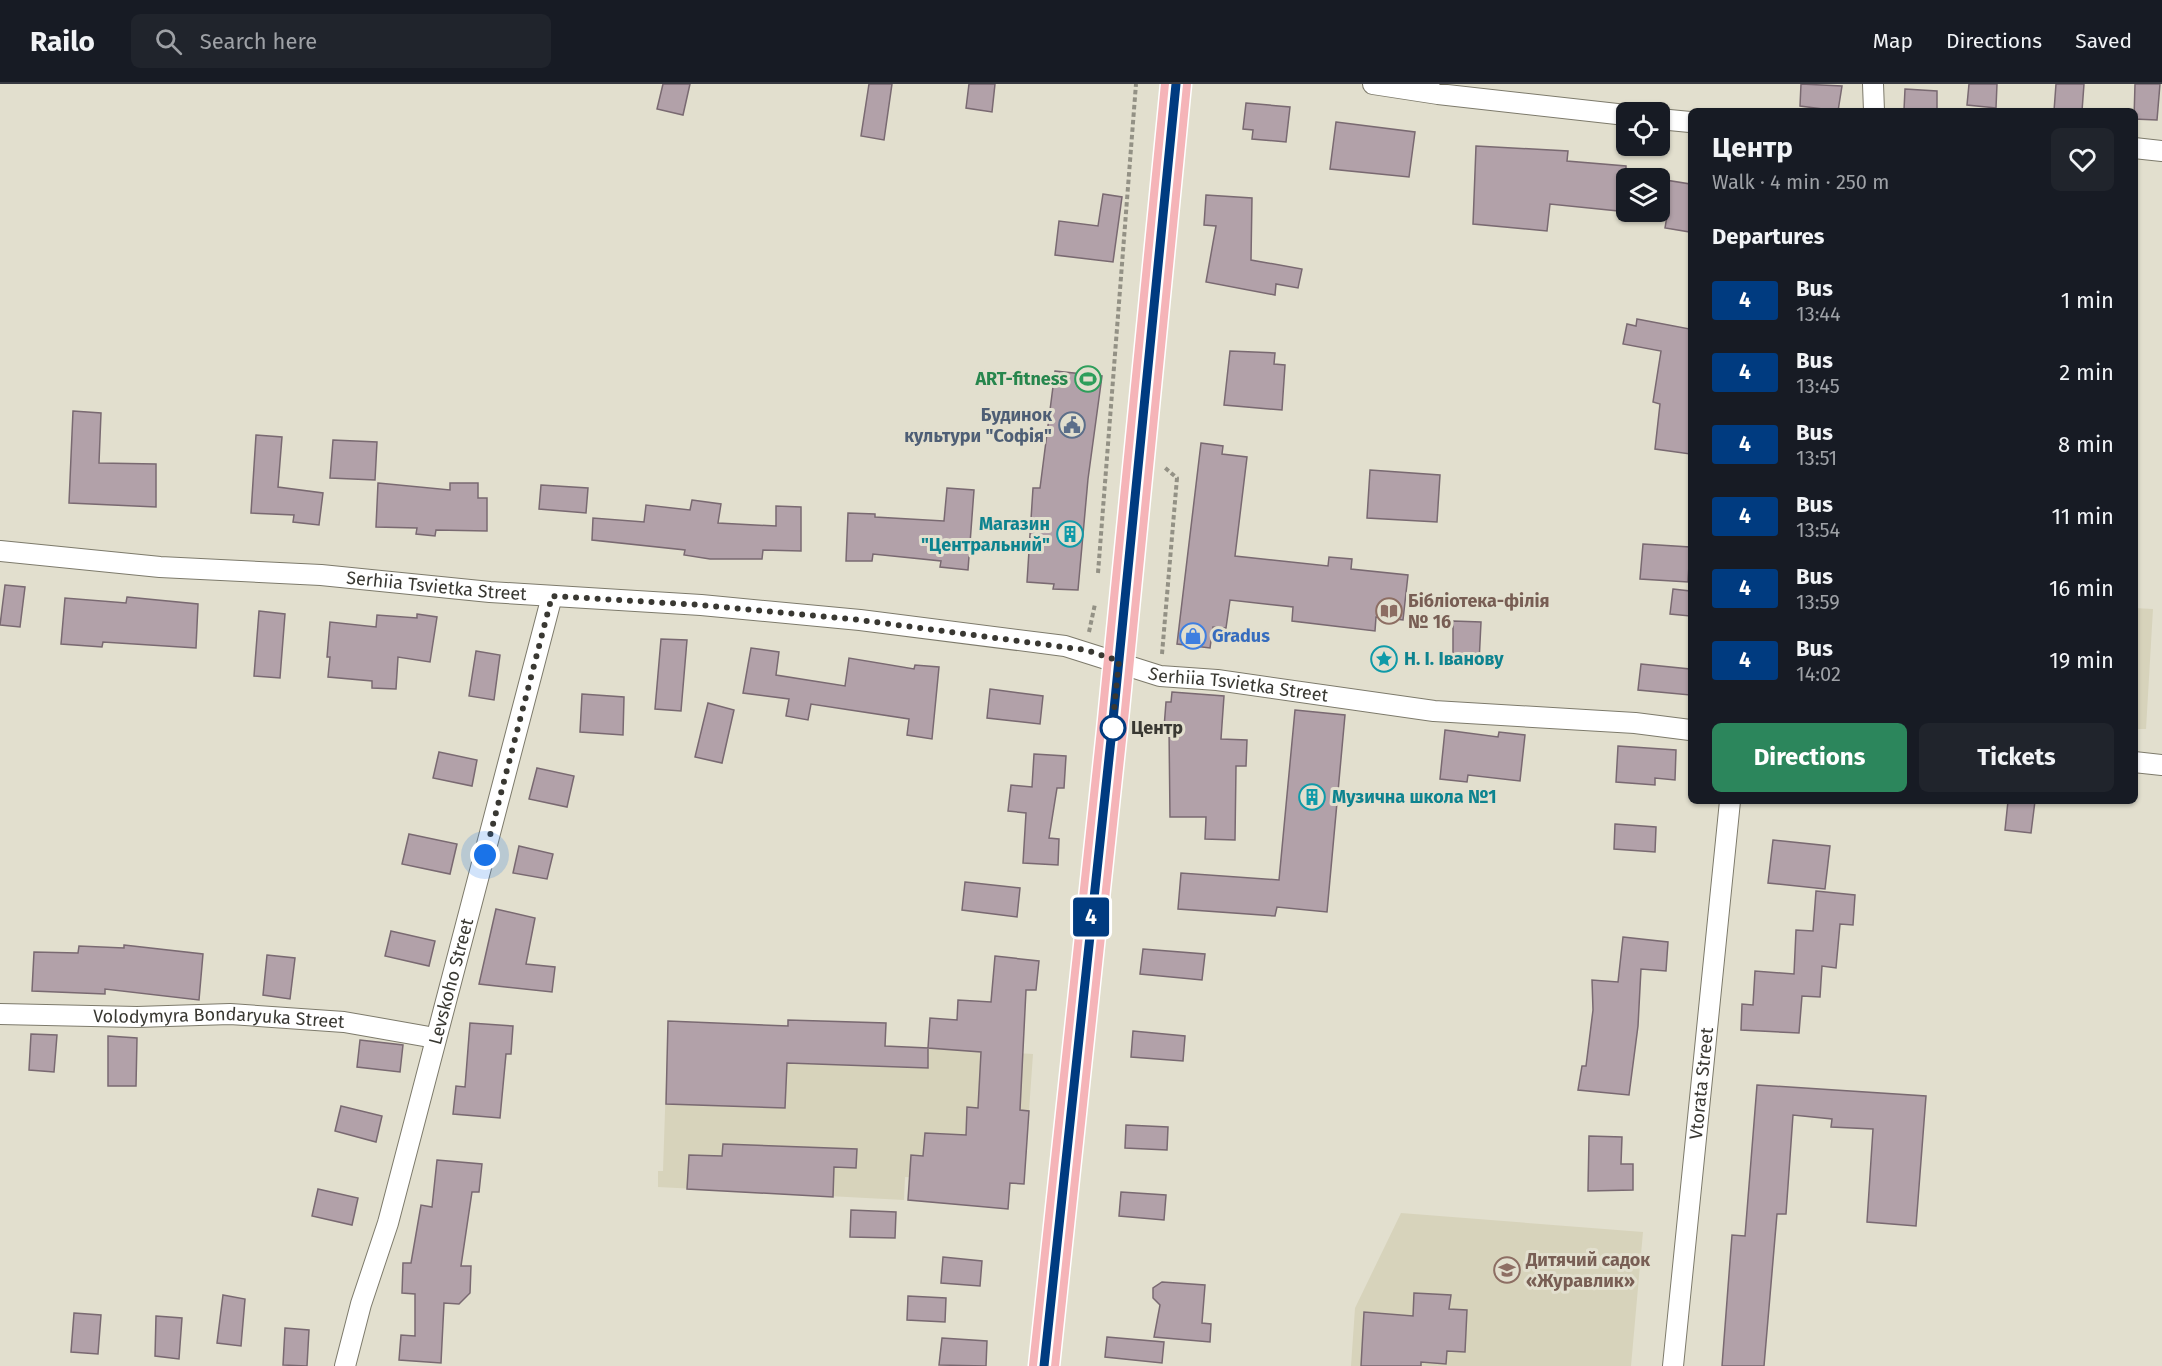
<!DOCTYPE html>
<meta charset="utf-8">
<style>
:root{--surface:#171b24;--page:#20242c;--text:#f1f3f6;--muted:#9ea1a6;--line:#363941;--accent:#2c865c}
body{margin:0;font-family:"Fira Sans",sans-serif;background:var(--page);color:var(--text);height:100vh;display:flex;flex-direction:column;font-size:22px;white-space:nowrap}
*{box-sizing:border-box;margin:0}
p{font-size:20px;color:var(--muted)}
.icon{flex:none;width:33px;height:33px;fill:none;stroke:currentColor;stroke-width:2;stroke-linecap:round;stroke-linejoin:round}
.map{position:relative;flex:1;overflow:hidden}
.details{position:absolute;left:1688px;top:24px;width:450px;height:696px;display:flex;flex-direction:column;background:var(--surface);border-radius:9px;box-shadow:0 2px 4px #0004}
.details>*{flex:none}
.badge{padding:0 12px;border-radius:4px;font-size:21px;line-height:39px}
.controls{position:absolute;left:1616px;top:18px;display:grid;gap:12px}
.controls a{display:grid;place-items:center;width:54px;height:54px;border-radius:9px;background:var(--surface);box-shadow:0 2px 4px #0004;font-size:30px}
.you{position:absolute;width:30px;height:30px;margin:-15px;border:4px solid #fff;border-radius:50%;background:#1a73e8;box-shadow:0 0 0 9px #1a73e833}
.map>.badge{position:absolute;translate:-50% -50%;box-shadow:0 0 0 3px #fff}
h2{padding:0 24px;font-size:22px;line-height:54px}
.round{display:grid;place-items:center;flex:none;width:63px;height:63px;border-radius:9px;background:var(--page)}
.headline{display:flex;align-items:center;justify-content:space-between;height:102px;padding:0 24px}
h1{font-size:28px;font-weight:700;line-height:45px}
.primary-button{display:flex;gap:12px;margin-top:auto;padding:12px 24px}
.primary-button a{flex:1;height:69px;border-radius:9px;background:var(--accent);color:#fff;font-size:24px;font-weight:700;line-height:69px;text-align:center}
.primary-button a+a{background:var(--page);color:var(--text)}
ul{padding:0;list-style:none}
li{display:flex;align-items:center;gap:18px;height:72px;padding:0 24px}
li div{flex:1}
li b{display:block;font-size:22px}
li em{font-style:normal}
li .badge{min-width:66px;font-weight:700;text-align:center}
header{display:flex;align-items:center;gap:36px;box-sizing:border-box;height:84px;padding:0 30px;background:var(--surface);border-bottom:2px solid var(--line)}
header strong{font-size:28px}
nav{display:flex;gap:33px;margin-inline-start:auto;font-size:21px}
.search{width:420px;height:54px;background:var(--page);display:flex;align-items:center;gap:15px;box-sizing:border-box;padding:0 21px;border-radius:9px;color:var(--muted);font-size:22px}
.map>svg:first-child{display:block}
.built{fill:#d7d3bb}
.building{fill:#b2a1a9;stroke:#796971;stroke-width:1.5}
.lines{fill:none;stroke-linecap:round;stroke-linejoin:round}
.street-casing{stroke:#7d7a6b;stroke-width:22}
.primary-casing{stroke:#fff;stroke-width:33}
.path{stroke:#939185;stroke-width:4;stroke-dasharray:4.5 3;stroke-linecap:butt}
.street{stroke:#fff;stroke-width:20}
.primary{stroke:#f5b4b8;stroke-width:30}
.line-casing{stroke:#fff;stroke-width:14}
.line{stroke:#003b80;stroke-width:9}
.walk{stroke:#393832;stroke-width:6;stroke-dasharray:0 10.8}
.stop-dot{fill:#fff;stroke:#003b80;stroke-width:3}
.labels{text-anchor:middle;stroke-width:6;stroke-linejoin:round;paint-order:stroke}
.leisure-label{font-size:18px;font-weight:bold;fill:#27864d;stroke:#e2dfce;text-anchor:end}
.service-label{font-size:18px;font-weight:bold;fill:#4e5e75;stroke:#e2dfce;text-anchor:end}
.culture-label{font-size:18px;font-weight:bold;fill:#0d838f;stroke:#e2dfce;text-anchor:start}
.street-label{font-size:18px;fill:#393832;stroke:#e2dfce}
.education-label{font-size:18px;font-weight:bold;fill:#785e54;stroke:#e2dfce;text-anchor:start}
.shop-label{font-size:18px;font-weight:bold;fill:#366cbe;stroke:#e2dfce;text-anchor:start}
.stop-label{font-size:18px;font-weight:bold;fill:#393832;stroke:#e2dfce;text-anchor:start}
</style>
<header>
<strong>Railo</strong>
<div class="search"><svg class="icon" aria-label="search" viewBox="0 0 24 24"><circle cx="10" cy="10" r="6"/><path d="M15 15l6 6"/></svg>Search here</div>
<nav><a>Map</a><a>Directions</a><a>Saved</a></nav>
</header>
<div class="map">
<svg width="2162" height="1282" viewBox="0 0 2162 1282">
<rect width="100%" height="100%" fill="#e2dfce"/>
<path class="built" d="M 2134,524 L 2153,525 L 2146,645 L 2135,645 Z
M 788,936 L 886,939 L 886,962 L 1033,970 L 1029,1027 L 967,1023 L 963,1096 L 905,1093 L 904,1116 L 658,1103 L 658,1087 L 663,1087 L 668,937 L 787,942 Z
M 1401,1129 L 1643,1148 L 1631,1282 L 1351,1282 L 1355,1224 Z"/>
<path class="building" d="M 663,0 L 690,0 L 683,31 L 657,25 Z
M 869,0 L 892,0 L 884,56 L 861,52 Z
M 969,0 L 995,0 L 992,28 L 966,24 Z
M 1801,0 L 1842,2 L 1838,27 L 1800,22 Z
M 1969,0 L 1997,0 L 1996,24 L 1967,21 Z
M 2056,0 L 2084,0 L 2082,27 L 2054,27 Z
M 2135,0 L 2160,0 L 2157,36 L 2134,35 Z
M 1905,5 L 1937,7 L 1937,27 L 1904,26 Z
M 1246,19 L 1290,23 L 1286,58 L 1252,55 L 1253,46 L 1243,45 Z
M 1336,38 L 1415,48 L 1409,93 L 1330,85 Z
M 1476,62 L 1568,67 L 1567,77 L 1626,82 L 1626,86 L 1650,88 L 1649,93 L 1657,94 L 1626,94 L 1626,128 L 1659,128 L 1659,95 L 1690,100 L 1690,148 L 1665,144 L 1667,132 L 1550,120 L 1547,147 L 1473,140 Z
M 1103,110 L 1122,113 L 1113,178 L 1055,171 L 1059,137 L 1098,142 Z
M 1206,111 L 1252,114 L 1251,176 L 1302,185 L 1298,204 L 1276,200 L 1275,211 L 1206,198 L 1216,142 L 1204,141 Z
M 1637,235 L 1690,245 L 1690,370 L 1655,365 L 1660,320 L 1653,318 L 1661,267 L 1623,260 L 1627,240 L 1636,242 Z
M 1230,267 L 1275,269 L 1274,280 L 1285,281 L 1282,326 L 1224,321 Z
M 1055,287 L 1102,292 L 1088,395 L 1078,506 L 1053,505 L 1054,500 L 1027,498 L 1033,404 L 1040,404 Z
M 73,327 L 101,329 L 99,379 L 156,380 L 156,423 L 69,419 Z
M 256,351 L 282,353 L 278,403 L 323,409 L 319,441 L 293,438 L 294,431 L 251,429 Z
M 333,356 L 377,358 L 375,396 L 330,394 Z
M 1201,359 L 1223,362 L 1222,370 L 1247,373 L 1235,472 L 1328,482 L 1329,473 L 1352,475 L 1351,485 L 1408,491 L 1403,536 L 1376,533 L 1375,547 L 1292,537 L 1293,523 L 1230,516 L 1226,544 L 1213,543 L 1210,564 L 1177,560 Z
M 1370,386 L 1440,391 L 1437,438 L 1367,434 Z
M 378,399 L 450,406 L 450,399 L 478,399 L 478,414 L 487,414 L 487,447 L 436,446 L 435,452 L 416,450 L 417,444 L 376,443 Z
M 541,401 L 588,404 L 586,429 L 539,425 Z
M 947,404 L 974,406 L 968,486 L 940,483 L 941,477 L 873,470 L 872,477 L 846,477 L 848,429 L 875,430 L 875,433 L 944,437 Z
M 692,416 L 721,420 L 718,439 L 776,442 L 776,422 L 801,423 L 801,467 L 763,466 L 762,475 L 710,475 L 684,471 L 685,466 L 592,456 L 593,434 L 644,438 L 646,421 L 690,426 Z
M 1643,460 L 1690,463 L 1688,498 L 1640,495 Z
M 5,501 L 25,503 L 20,543 L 0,541 Z
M 1673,505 L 1690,507 L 1690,532 L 1670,530 Z
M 127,513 L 198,520 L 196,564 L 103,558 L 102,563 L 61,560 L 65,514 L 126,519 Z
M 259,527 L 285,530 L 280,594 L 254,592 Z
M 417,530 L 437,533 L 430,578 L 398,573 L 396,605 L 372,604 L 372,597 L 328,593 L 330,573 L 327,573 L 330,538 L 376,543 L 377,531 L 417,534 Z
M 1453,537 L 1481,538 L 1479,579 L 1453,578 Z
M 661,555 L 687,556 L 681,627 L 655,625 Z
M 751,564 L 779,568 L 776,591 L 845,602 L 849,574 L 914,585 L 915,581 L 939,583 L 932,655 L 907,651 L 909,635 L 811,620 L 808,636 L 786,632 L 789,615 L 743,609 Z
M 476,567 L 500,571 L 494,616 L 469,612 Z
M 1641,580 L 1690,585 L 1690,611 L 1638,606 Z
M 990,605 L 1043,612 L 1040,640 L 987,634 Z
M 1172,608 L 1224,612 L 1221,655 L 1247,656 L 1246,682 L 1236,682 L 1235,756 L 1205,755 L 1206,733 L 1170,733 L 1169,644 L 1164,644 L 1166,618 L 1171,618 Z
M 582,610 L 624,613 L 623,651 L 580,648 Z
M 708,619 L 734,626 L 722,679 L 695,673 Z
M 1295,626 L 1345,631 L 1327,828 L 1277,823 L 1275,832 L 1178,825 L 1181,789 L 1279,796 Z
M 1445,646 L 1498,653 L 1499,648 L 1525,651 L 1520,697 L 1468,691 L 1467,698 L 1440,695 Z
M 1618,662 L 1676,666 L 1675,696 L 1655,694 L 1655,701 L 1616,698 Z
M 439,668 L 477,676 L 472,702 L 433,694 Z
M 1034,670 L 1066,672 L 1064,704 L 1057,704 L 1049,754 L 1059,755 L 1058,781 L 1023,779 L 1026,729 L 1008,727 L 1011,701 L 1032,703 Z
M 537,684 L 574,692 L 567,723 L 529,715 Z
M 2008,717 L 2035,717 L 2031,749 L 2005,746 Z
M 1615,740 L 1656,743 L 1655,768 L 1614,765 Z
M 409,750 L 457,760 L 450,790 L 402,780 Z
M 1773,756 L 1830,762 L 1825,805 L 1768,799 Z
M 519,762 L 553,770 L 547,795 L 513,789 Z
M 965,798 L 1020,804 L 1017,833 L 962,826 Z
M 1816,807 L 1855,811 L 1853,841 L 1840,840 L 1836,884 L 1822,882 L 1820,913 L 1802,912 L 1799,949 L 1741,946 L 1742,920 L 1753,921 L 1755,887 L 1794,890 L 1796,846 L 1813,847 Z
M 496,825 L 535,834 L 526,880 L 555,883 L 552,908 L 479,900 Z
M 391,847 L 435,857 L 429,882 L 385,872 Z
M 1623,853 L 1668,858 L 1666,887 L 1641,885 L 1638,942 L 1629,1011 L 1578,1006 L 1582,982 L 1586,982 L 1593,926 L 1592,896 L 1618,898 Z
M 124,861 L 203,870 L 199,916 L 105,905 L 105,910 L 32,907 L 34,868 L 78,869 L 79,862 L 124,864 Z
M 1143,865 L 1205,870 L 1202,896 L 1140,890 Z
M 267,871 L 295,874 L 290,915 L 263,911 Z
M 995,872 L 1039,877 L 1036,906 L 1026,906 L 1020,1026 L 1029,1027 L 1024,1100 L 1010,1099 L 1008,1125 L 908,1116 L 911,1071 L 923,1072 L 925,1049 L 966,1051 L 967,1023 L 978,1024 L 981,968 L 928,964 L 930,934 L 957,936 L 958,916 L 991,918 Z
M 788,936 L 886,939 L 885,962 L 928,964 L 928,984 L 787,979 L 785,1024 L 666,1020 L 668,937 L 788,942 Z
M 470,939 L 513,942 L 511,970 L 506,970 L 500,1034 L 453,1030 L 456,1002 L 465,1003 Z
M 1133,947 L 1185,952 L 1183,977 L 1131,973 Z
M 31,950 L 57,951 L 54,988 L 29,986 Z
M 108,952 L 137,954 L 136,1002 L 108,1002 Z
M 360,956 L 403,961 L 400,988 L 357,983 Z
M 1757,1001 L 1926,1012 L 1916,1142 L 1867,1138 L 1873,1045 L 1831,1043 L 1832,1035 L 1793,1031 L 1786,1130 L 1777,1130 L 1764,1282 L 1722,1282 L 1732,1151 L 1745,1152 Z
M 341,1022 L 382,1032 L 376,1058 L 335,1047 Z
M 1126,1041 L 1168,1043 L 1167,1066 L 1125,1064 Z
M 1589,1052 L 1622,1053 L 1621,1080 L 1633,1080 L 1633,1106 L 1588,1107 Z
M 723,1060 L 857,1065 L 856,1084 L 834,1083 L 833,1113 L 687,1105 L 689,1071 L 722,1072 Z
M 437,1076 L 482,1080 L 479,1108 L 472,1108 L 461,1182 L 471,1182 L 470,1209 L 459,1220 L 444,1219 L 441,1279 L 399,1276 L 401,1251 L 415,1252 L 415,1210 L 402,1209 L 403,1179 L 411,1179 L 421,1121 L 432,1123 Z
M 318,1105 L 358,1114 L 352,1141 L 312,1132 Z
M 1121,1108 L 1166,1111 L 1164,1136 L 1119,1132 Z
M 851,1126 L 896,1128 L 895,1154 L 850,1153 Z
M 943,1173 L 982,1177 L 980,1202 L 941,1199 Z
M 1162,1198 L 1205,1201 L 1202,1239 L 1211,1240 L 1210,1258 L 1154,1253 L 1160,1221 L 1153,1214 L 1153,1204 Z
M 1414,1209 L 1451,1211 L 1449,1225 L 1467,1226 L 1465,1268 L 1447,1267 L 1446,1280 L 1421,1278 L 1421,1282 L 1361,1282 L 1364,1228 L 1413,1232 Z
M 223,1211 L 245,1215 L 241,1262 L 217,1259 Z
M 908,1212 L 946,1214 L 945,1238 L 907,1236 Z
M 74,1229 L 101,1231 L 98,1270 L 71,1268 Z
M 156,1232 L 182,1234 L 179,1275 L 155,1272 Z
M 285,1244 L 309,1246 L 307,1282 L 283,1281 Z
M 1107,1253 L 1164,1258 L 1162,1279 L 1105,1273 Z
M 942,1254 L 987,1257 L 986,1282 L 939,1281 Z"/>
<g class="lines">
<g class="street-casing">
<g id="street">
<path d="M 1373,0 L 1438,10 L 1626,31"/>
<path d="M 1873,0 L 1874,27"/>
<path d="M 1659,35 L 1690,38"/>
<path d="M 2134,64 L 2162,67"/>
<path id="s1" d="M 0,467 L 160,483 L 321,491 L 490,508 L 701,521 L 860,536 L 1065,562 L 1160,592 L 1217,596 L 1434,627 L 1635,639 L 1690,646"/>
<path d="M 2134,678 L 2162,681"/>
<path id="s2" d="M 0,930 L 137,933 L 230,930 L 344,938 L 435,954"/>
<path id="s3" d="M 345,1282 L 361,1220 L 388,1139 L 552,512"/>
<path id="s4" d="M 1673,1282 L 1730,717"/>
</g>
</g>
<g class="primary-casing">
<path id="primary" d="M 1044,1282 L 1112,646 L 1176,0"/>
</g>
<path class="path" d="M 1098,489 L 1136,0
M 1089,548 L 1095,520
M 1162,570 L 1177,394 L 1164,383"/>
<use href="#street" class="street"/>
<use href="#primary" class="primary"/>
</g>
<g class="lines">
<g class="line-casing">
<path id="line" d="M 1044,1282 L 1112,646 L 1176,0"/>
</g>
<use href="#line" class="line"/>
<path class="walk" d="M 485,771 L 552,512 L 701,521 L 860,536 L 1086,566 L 1119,577 L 1112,646 L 1113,644"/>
</g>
<defs>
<g id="stadium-ring" transform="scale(1.35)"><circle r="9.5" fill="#e2dfce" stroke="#2e9e5b" stroke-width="1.5"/><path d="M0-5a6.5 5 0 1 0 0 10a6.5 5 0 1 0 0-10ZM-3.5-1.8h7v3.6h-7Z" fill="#2e9e5b"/></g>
<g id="civic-ring" transform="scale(1.35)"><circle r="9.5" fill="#e2dfce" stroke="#5c6f8a" stroke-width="1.5"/><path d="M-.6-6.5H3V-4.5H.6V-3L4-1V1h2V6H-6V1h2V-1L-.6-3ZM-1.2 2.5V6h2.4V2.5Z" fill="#5c6f8a"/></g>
<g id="building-ring" transform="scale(1.35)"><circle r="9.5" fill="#e2dfce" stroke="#0f9aa8" stroke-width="1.5"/><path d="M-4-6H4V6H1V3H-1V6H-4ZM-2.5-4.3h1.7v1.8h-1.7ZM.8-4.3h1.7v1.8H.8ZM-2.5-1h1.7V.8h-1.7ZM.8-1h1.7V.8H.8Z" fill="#0f9aa8"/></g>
<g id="library-ring" transform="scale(1.35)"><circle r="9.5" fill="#e2dfce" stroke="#8d6e63" stroke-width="1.5"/><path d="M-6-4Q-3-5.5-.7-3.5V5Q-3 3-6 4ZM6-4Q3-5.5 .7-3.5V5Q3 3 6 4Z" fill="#8d6e63"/></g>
<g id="shop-ring" transform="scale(1.35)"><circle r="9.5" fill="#e2dfce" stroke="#3f7fe0" stroke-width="1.5"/><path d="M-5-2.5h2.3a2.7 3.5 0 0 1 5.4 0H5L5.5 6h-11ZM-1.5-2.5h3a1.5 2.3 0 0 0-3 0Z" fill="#3f7fe0"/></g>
<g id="sight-ring" transform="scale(1.35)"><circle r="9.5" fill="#e2dfce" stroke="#0f9aa8" stroke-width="1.5"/><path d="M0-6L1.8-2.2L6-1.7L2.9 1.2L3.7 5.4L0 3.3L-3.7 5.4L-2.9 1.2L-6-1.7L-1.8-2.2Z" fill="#0f9aa8"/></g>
<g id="school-ring" transform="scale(1.35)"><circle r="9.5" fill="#e2dfce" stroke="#8d6e63" stroke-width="1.5"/><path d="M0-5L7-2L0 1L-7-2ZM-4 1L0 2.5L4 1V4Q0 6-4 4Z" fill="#8d6e63"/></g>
</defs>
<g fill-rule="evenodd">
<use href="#stadium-ring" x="1088" y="295"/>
<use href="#civic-ring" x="1072" y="341"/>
<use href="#building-ring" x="1070" y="450"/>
<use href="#library-ring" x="1389" y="527"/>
<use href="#shop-ring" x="1193" y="552"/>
<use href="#sight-ring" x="1384" y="575"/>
<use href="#building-ring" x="1312" y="713"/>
<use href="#school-ring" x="1507" y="1186"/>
</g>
<circle class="stop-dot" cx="1113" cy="644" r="12"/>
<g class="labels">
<g class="leisure-label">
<text x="1068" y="301">ART-fitness</text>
</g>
<g class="service-label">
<text x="1052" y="337">Будинок<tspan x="1052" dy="21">культури "Софія"</tspan></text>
</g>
<g class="culture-label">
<text x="1050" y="446" text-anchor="end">Магазин<tspan x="1050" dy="21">"Центральний"</tspan></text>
<text x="1404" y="581">Н. І. Іванову</text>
<text x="1332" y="719">Музична школа №1</text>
</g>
<g class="street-label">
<text dy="6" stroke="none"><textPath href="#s1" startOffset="438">Serhiia Tsvietka Street</textPath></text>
<text dy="6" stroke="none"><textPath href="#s1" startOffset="1248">Serhiia Tsvietka Street</textPath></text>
<text dy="6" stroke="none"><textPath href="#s3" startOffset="399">Levskoho Street</textPath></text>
<text dy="6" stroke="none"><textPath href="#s2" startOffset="219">Volodymyra Bondaryuka Street</textPath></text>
<text dy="6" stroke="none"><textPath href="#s4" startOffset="284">Vtorata Street</textPath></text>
</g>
<g class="education-label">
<text x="1408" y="523">Бібліотека-філія<tspan x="1408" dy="21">№ 16</tspan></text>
<text x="1526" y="1182">Дитячий садок<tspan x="1526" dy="21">«Журавлик»</tspan></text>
</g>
<g class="shop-label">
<text x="1212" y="558">Gradus</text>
</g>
<g class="stop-label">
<text x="1131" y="650">Центр</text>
</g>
</g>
</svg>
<div class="controls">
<a><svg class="icon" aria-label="locate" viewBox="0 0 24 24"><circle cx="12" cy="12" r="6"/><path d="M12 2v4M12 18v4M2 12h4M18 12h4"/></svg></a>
<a><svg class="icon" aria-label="layers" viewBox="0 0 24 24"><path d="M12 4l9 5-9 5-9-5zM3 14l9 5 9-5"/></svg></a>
</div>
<div class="you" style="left:485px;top:771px"></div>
<b class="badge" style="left:1091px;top:833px;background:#003b80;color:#fff">4</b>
<section class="details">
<div class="headline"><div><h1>Центр</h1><p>Walk · 4 min · 250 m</p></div><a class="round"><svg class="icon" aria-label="heart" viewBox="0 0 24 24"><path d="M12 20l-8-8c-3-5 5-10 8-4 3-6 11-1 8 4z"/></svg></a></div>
<h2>Departures</h2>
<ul>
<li><span class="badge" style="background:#003b80;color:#fff">4</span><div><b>Bus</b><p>13:44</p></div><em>1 min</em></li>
<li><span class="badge" style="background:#003b80;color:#fff">4</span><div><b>Bus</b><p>13:45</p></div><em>2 min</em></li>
<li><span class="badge" style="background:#003b80;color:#fff">4</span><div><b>Bus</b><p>13:51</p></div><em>8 min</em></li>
<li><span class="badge" style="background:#003b80;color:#fff">4</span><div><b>Bus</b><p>13:54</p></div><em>11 min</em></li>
<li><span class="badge" style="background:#003b80;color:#fff">4</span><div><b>Bus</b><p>13:59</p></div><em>16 min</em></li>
<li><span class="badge" style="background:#003b80;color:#fff">4</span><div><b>Bus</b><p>14:02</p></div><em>19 min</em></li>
</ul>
<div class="primary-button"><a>Directions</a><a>Tickets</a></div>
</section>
</div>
